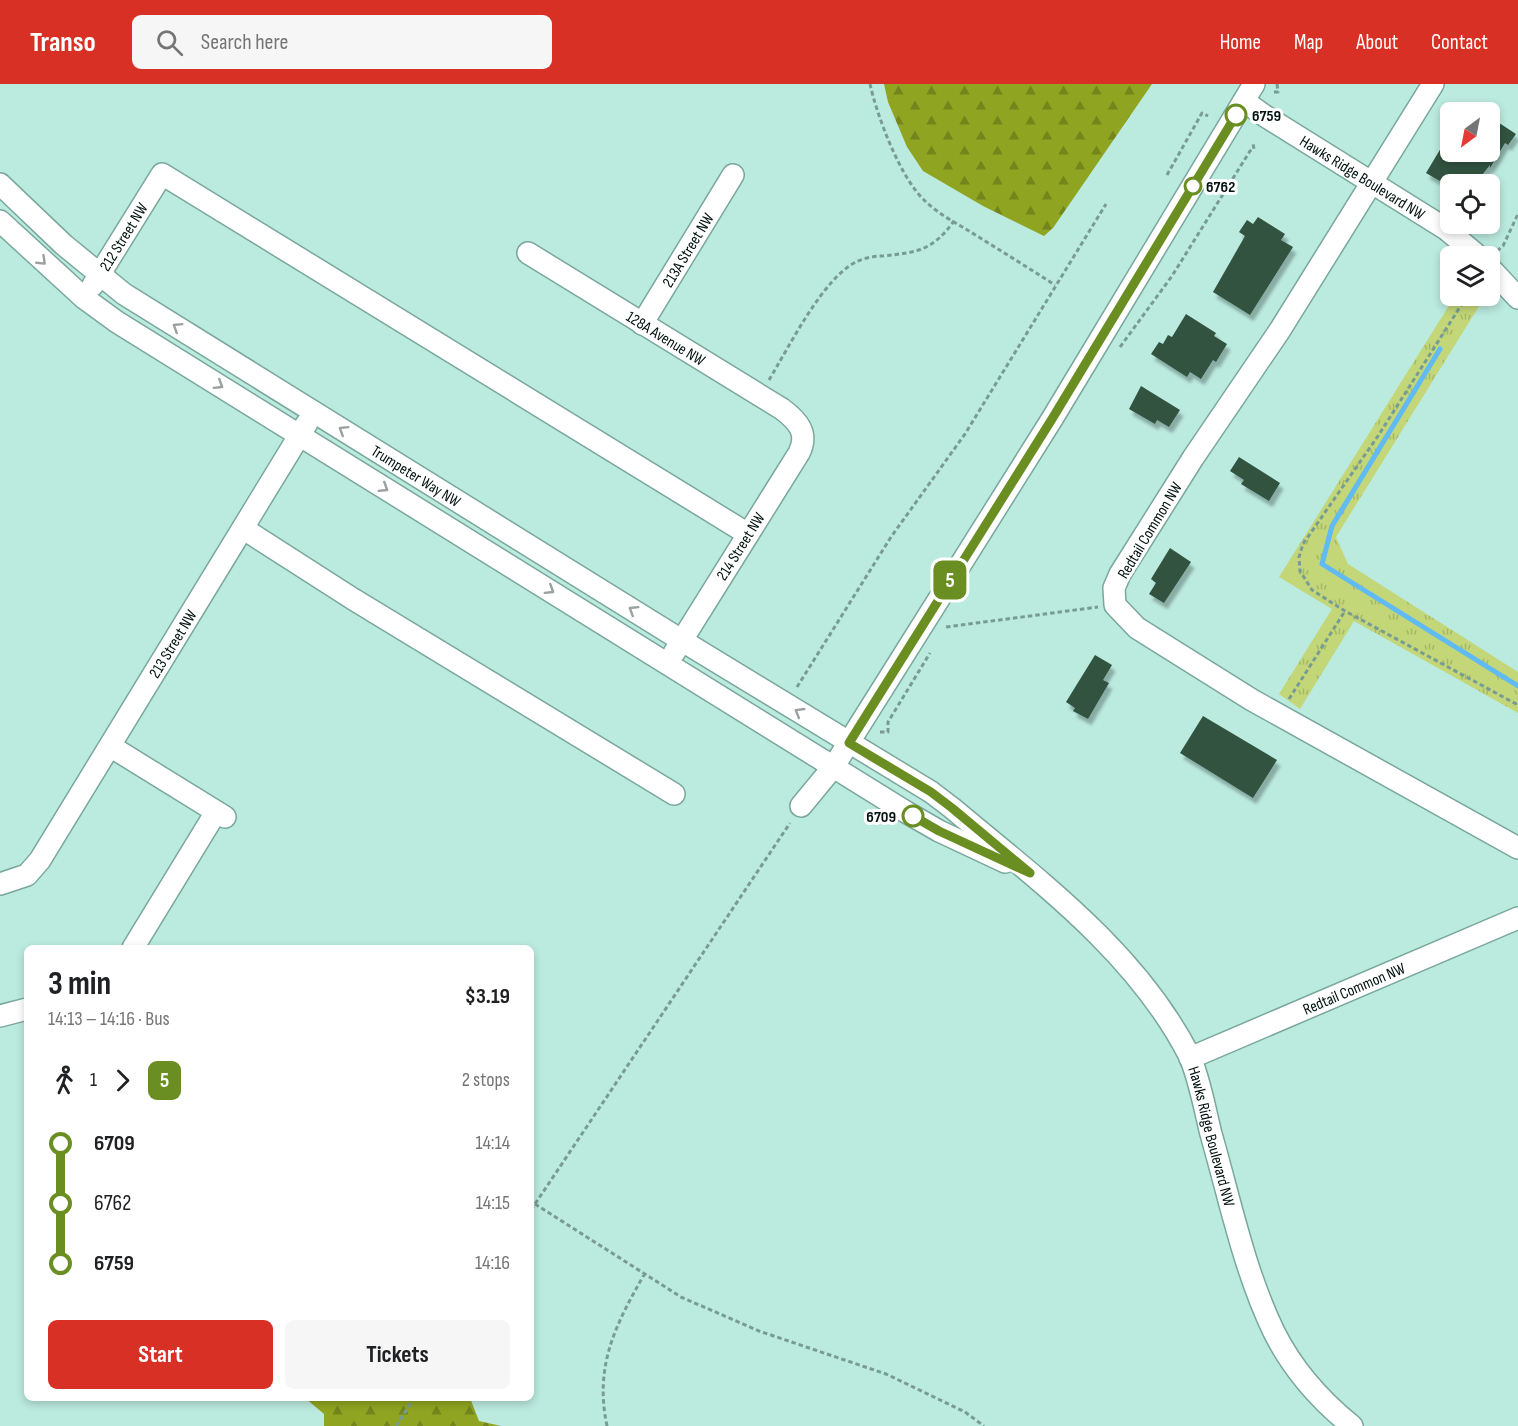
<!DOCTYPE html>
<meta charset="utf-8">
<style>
:root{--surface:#fff;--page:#f6f6f6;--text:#202124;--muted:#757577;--accent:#d93025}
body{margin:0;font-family:"Sofia Sans Condensed",sans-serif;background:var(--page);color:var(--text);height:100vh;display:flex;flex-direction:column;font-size:22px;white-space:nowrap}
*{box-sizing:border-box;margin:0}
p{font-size:20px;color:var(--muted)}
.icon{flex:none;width:33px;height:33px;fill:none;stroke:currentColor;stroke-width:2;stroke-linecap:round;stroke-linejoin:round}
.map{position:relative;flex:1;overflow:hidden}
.sheet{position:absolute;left:24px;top:861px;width:510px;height:456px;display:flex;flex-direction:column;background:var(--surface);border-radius:9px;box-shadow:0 3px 9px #0003}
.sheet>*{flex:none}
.badge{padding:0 12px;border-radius:9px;font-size:21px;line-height:39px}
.needle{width:39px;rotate:212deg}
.buttons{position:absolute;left:1440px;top:18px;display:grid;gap:12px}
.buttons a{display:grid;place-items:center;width:60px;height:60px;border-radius:9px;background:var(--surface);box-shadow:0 3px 9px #0003;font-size:30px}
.map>.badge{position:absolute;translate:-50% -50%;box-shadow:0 0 0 3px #fff}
.legs{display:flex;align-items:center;gap:9px;height:66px;padding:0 24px;font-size:20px}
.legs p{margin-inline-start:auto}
.overview{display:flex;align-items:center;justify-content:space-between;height:102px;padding:0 24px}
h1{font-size:33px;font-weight:700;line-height:45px}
.action{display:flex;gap:12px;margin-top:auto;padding:12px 24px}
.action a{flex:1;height:69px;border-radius:9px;background:var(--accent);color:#fff;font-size:24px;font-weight:700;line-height:69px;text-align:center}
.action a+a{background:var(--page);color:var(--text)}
ul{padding:0 24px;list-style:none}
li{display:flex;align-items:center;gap:21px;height:60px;font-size:22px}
li i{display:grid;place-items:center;width:9px;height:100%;margin:0 8px;background:currentColor}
li i::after{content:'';width:15px;height:15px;margin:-8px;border:4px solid;border-radius:50%;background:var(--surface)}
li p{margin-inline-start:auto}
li:first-child i{background:linear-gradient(#0000 50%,currentColor 0)}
li:last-child i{background:linear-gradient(currentColor 50%,#0000 0)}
header{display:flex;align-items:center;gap:36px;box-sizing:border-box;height:84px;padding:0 30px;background:var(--accent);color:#fff}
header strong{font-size:28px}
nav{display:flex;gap:33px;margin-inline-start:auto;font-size:21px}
.search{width:420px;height:54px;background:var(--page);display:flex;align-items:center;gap:15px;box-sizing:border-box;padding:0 21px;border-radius:9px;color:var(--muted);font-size:22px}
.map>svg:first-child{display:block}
.forest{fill:url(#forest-firs)}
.park{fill:url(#park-tufts)}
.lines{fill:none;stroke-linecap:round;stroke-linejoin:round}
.stream{stroke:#60baf3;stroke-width:5}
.building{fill:#315340;filter:url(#shadow)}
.minor-casing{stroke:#7aa79d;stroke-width:24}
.path{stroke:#789c94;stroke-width:3;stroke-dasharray:4.5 3;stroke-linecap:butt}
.minor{stroke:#fff;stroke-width:21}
.oneway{stroke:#9aa19f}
.line-1-casing{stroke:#fff;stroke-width:14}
.line-1{stroke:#6b8e23;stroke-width:9}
.stop-1-dot{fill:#fff;stroke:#6b8e23;stroke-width:3}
.labels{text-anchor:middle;stroke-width:6;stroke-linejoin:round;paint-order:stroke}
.stop-label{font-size:16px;font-weight:bold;fill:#031310;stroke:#fff;text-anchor:start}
.street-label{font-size:16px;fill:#031310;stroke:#fff}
</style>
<header>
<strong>Transo</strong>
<div class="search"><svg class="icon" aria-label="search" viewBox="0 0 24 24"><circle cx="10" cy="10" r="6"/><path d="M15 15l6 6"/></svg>Search here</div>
<nav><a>Home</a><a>Map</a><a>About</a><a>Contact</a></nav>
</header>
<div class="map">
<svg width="1518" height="1342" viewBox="0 0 1518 1342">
<defs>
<pattern id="forest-firs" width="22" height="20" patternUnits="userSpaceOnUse" patternTransform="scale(1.5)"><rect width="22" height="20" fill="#8fa521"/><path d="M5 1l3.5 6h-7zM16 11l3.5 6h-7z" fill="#73851b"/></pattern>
<pattern id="park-tufts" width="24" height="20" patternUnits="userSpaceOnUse" patternTransform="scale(1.5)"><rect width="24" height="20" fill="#c3d778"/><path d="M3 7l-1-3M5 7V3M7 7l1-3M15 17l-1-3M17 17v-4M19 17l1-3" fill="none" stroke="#a6b867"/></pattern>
<filter id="shadow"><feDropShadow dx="3.5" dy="6" stdDeviation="1.5" flood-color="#0004"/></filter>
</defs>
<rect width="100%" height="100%" fill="#bbeadf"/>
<path class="forest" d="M 884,0 L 1152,0 L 1053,144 L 1044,152 L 983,122 L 923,87 L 907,63 L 888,18 Z
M 305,1314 L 470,1314 L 479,1337 L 501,1342 L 324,1342 L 324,1330 Z"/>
<path class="park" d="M 1455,212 L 1474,212 L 1481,219 L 1336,453 L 1348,480 L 1518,588 L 1518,629 L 1354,537 L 1300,625 L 1279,610 L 1332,525 L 1279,493 Z"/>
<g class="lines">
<path class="stream" d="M 1440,265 L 1332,442 L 1322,480 L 1518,602"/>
</g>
<path class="building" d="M 1490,33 L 1516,50 L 1508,61 L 1505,59 L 1490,84 L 1490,81 L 1475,100 L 1445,100 L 1426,89 L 1450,49 L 1450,68 L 1490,68 Z
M 1258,133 L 1285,150 L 1281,156 L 1293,163 L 1250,231 L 1213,208 L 1245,152 L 1239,148 L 1247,136 L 1253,140 Z
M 1186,230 L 1216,249 L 1214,252 L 1227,260 L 1216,278 L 1213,276 L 1201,295 L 1190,288 L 1187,293 L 1151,270 L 1159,258 L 1163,260 L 1168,251 L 1172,253 Z
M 1141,302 L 1180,326 L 1169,343 L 1157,336 L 1155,340 L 1129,325 Z
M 1239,373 L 1280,399 L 1269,417 L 1241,400 L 1244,396 L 1230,387 Z
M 1170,464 L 1191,478 L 1164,519 L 1149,510 L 1156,499 L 1151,495 Z
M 1095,571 L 1112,581 L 1103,596 L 1109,599 L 1088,635 L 1073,627 L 1075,624 L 1066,618 Z
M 1203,632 L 1277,676 L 1253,714 L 1180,669 Z"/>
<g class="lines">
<g class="minor-casing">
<g id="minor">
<path d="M 1433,0 L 1280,246 L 1193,374 L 1120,490 L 1114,504 L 1115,521 L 1137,544 L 1252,616 L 1518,764"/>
<path id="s1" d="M 1244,17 L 1265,32 L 1446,145 L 1478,172"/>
<path id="s2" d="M 0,100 L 64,161 L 124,210 L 681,556 L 931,708 L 952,724 C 1039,797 1136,868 1189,971 C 1199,992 1205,1026 1211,1050 C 1230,1116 1244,1186 1274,1248 C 1292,1284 1321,1317 1352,1342"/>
<path d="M 0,137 L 84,214 L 117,238 L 906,728 L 939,747 L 1005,778"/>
<path id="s3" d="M 528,169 L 782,325 C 798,337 809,349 799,369 L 674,569"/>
<path d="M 1490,184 L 1518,214"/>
<path id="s4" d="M 93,201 L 162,90 L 748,450"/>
<path id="s5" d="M 642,240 L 733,91"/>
<path d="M 244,445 L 353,515 L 674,710"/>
<path d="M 110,662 L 225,733"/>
<path d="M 801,722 L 834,682 L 1052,335 L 1254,0"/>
<path id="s6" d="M 0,800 L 27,791 L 40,776 L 307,339"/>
<path d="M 133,864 L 216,728"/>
<path d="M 0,932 L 27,925"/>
<path id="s7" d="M 1190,974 L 1518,834"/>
</g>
</g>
<path class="path" d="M 870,0 C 877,32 900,93 924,116 C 937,129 954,138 969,147 C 998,165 1027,183 1055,201
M 1274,8 L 1278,8 L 1277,0
M 1167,91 L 1202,29 L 1208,32
M 1497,167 L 1503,162 L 1518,130
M 1467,212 L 1378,352 L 1303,460 L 1299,473 L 1300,487 L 1312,506 L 1345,527 L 1518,621
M 1120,263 L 1172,192 L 1250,67 L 1254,65 L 1253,60
M 769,296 C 789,263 823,194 856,178 C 864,174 874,172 883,172 C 918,168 932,167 954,137
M 946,543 L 1098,523
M 797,603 L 891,453 L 965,350 L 1106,120
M 1289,615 L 1345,527
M 880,648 L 888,648 L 888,638 L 930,569
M 535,1120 L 681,1213 L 759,1247 L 886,1290 L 965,1328 L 984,1342
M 531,1126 L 790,739
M 396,1342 L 414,1314
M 607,1342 C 594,1281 616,1240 645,1189"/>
<use href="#minor" class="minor"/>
</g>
<defs><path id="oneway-chevron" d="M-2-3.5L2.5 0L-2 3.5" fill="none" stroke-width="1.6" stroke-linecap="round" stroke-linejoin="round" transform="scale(1.5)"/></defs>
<g class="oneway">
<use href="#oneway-chevron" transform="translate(42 177) rotate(44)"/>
<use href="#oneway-chevron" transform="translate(177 243) rotate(-148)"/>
<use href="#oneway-chevron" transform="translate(219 301) rotate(32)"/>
<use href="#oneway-chevron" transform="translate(343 346) rotate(-148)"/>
<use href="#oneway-chevron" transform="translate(384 404) rotate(32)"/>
<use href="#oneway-chevron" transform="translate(550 506) rotate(32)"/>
<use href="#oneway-chevron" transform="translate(633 526) rotate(-148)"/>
<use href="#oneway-chevron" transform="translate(799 628) rotate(-149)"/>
</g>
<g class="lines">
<g class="line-1-casing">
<path id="line-1" d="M 913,732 L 939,747 L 1030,789 L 952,724 L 931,708 L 849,659 L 1052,335 L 1236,31"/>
</g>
<use href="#line-1" class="line-1"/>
</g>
<g class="stop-1-dot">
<circle cx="1236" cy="31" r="10"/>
<circle cx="1193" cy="102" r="8"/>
<circle cx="913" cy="732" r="10"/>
</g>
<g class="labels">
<g class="stop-label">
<text x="1252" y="37">6759</text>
<text x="1206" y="108">6762</text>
<text x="896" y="738" text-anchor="end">6709</text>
</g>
<g class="street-label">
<text dy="6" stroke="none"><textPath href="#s1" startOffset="141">Hawks Ridge Boulevard NW</textPath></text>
<text dy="6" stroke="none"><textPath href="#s4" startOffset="57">212 Street NW</textPath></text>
<text dy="6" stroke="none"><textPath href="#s5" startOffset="87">213A Street NW</textPath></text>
<text dy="6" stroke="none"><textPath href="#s3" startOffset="162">128A Avenue NW</textPath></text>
<text dy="6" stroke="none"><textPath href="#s2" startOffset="510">Trumpeter Way NW</textPath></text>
<text transform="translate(1149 446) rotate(-59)" y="6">Redtail Common NW</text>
<text transform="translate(740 462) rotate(-58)" y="6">214 Street NW</text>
<text dy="6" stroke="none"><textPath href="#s6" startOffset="302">213 Street NW</textPath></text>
<text dy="6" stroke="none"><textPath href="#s7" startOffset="178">Redtail Common NW</textPath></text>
<text dy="6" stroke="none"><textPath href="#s2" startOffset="1570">Hawks Ridge Boulevard NW</textPath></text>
</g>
</g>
</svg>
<div class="buttons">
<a><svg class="needle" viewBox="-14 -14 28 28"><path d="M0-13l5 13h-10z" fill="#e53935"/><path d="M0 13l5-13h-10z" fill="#757577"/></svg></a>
<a><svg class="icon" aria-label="locate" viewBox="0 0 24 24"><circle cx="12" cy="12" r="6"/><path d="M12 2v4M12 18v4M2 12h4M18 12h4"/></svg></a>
<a><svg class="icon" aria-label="layers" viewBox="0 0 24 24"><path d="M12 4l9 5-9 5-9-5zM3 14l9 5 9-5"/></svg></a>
</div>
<b class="badge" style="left:950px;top:496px;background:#6b8e23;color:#fff">5</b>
<section class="sheet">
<div class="overview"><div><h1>3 min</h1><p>14:13 – 14:16 · Bus</p></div><b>$3.19</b></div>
<div class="legs"><svg class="icon" aria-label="walk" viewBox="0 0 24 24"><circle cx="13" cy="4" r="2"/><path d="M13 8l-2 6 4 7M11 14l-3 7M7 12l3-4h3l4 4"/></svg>1<svg class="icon" aria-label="forward" viewBox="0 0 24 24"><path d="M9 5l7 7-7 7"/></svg><b class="badge" style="background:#6b8e23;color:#fff">5</b><p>2 stops</p></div>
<ul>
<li><i style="color:#6b8e23"></i><b>6709</b><p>14:14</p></li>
<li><i style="color:#6b8e23"></i><span>6762</span><p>14:15</p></li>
<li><i style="color:#6b8e23"></i><b>6759</b><p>14:16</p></li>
</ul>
<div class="action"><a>Start</a><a>Tickets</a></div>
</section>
</div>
